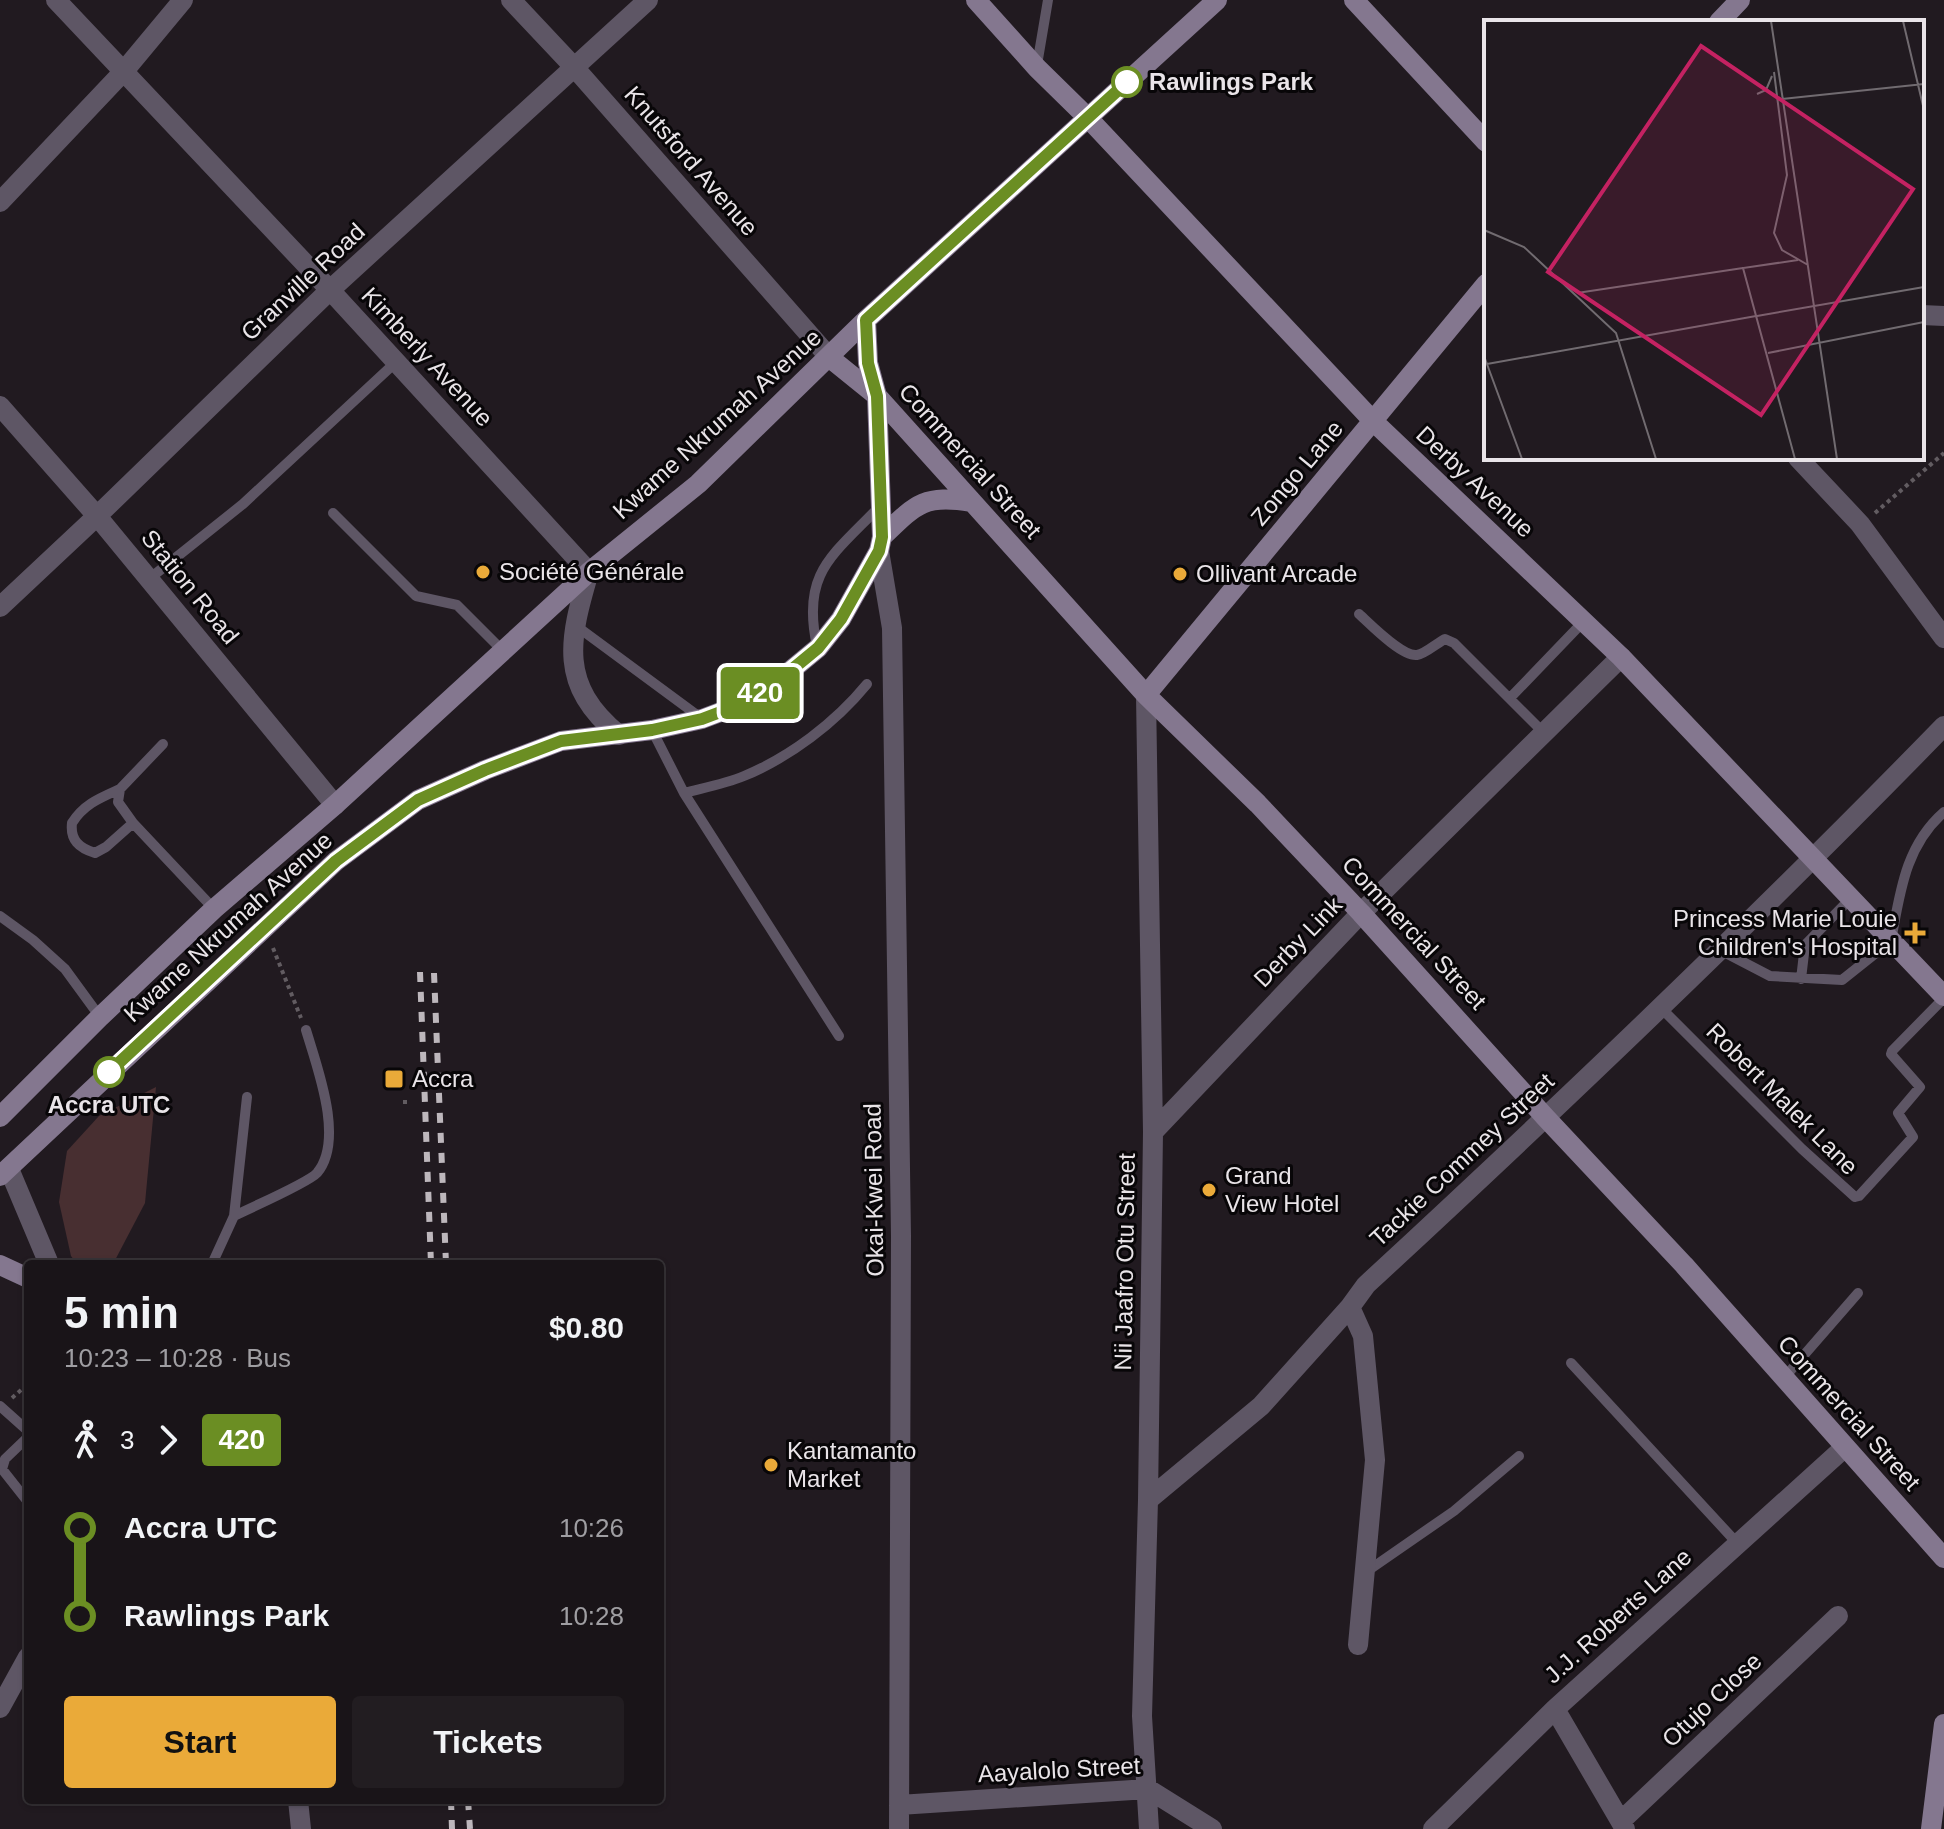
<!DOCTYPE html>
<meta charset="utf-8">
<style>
:root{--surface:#191418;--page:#221d21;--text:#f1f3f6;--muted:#9f9ea2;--line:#373337;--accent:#eaaa39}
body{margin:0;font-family:Helvetica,sans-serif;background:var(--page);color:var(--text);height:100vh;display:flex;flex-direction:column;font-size:30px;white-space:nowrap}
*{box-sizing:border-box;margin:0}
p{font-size:26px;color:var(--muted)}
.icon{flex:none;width:44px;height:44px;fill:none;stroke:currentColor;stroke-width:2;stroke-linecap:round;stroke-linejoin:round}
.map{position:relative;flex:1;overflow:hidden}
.panel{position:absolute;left:24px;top:1260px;width:640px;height:544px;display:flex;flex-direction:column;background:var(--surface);border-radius:8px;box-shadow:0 2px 6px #0004,0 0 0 2px var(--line)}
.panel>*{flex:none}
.badge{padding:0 16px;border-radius:6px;font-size:28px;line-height:52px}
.map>.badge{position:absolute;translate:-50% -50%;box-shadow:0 0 0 4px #fff}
.legs{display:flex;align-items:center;gap:12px;height:88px;padding:0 40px;font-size:26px}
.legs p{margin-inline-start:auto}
.head{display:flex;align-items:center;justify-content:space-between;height:136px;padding:0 40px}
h1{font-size:44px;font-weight:600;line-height:60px}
.action{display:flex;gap:16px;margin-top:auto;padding:16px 40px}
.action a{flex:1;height:92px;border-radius:8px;background:var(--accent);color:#111;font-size:32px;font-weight:600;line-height:92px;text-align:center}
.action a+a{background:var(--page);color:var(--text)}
ul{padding:0 40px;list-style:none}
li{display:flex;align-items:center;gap:28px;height:88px;font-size:30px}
li i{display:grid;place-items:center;width:12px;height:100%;margin:0 10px;background:currentColor}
li i::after{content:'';width:20px;height:20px;margin:-10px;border:6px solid;border-radius:50%;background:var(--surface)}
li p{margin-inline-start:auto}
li:first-child i{background:linear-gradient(#0000 50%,currentColor 0)}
li:last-child i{background:linear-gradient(currentColor 50%,#0000 0)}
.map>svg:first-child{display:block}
.green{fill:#482f31}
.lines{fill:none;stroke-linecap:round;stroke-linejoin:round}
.path{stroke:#625c61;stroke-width:4;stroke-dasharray:4 4;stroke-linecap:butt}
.lane{stroke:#5e5665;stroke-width:10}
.street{stroke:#5e5665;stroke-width:20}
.secondary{stroke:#84778f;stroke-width:20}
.rail{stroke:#bdb7bc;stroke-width:6;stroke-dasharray:10 10;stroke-linecap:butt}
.line-1-casing{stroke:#fff;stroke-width:18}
.line-1{stroke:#6b8e23;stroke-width:12}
.stop-1-dot{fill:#fff;stroke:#6b8e23;stroke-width:4}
.poi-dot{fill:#eaaa39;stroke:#080608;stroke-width:3}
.labels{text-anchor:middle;stroke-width:6;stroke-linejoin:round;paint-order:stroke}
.stop-label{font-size:24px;font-weight:bold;fill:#e9e4e8;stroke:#080608;text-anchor:start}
.street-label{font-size:24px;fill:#e9e4e8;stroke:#080608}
.poi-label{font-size:24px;fill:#e9e4e8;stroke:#080608;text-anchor:start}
.inset-road{fill:none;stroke:#716b70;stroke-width:2}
.view{fill:#c42262;fill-opacity:0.15;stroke:#c42262;stroke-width:4}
.inset-edge{fill:none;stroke:#e9e4e8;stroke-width:4}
</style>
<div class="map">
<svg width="1944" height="1829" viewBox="0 0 1944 1829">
<rect width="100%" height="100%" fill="#211a20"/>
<path class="green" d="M 156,1087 L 145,1203 L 113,1264 L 77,1264 L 71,1256 L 59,1202 L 67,1151 L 99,1116 Z"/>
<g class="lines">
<path class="path" d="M 1875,513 L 1944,453
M 273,948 L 301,1018
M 403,1102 L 408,1102
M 12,1398 L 28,1384"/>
<path class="lane" d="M 1037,65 L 1048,0
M 333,513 L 416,596 L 457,605 L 504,652
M 149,579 L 243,504 L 396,362
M 1359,614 C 1370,624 1402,657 1417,655 C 1425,654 1437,643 1445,639 L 1454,643 L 1544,733
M 575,625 L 701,718
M 817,646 C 801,573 832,556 879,507
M 1510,698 L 1584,621
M 652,730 L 684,793 L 839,1036
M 163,744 L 120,789 L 118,802 L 133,823 L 214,909
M 120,789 C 100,798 84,804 72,823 C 70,840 79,848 95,853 L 106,847 L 133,823
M 684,793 C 703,788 725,784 744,776 C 790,757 835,723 867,684
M 0,916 L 33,940 L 65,969 L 100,1017
M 1720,950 L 1770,976 L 1842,980 L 1891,941 C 1900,893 1905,846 1944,812
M 1801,979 L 1805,945 L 1850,899
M 1660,1007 L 1802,1149 L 1855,1197 L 1859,1196 L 1913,1137 L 1898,1113 L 1920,1087 L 1891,1054 L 1892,1051 L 1944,998
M 234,1216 C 250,1208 308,1183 317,1173 C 345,1140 317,1067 306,1030
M 212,1264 L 234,1216 L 247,1097
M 1571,1363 L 1737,1543
M 1784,1378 L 1858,1293
M 0,1406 L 28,1431
M 28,1437 L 5,1459 L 2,1469 L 28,1502
M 1366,1572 L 1454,1511 L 1519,1456"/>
<path class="street" d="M 56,0 L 330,290 L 589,572 C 569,640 558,685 619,735
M 511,0 L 574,67 L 830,358
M 0,202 L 124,71 L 183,0
M 1922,315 L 1944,316
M 0,406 L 97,516 L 335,805
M 1798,458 L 1860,524 L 1944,638
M 879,551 L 892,628 L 901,1236 L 899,1829
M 0,607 L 97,516 L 330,290 L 648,0
M 1146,695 L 1153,1132 L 1148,1500 L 1142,1716 L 1149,1829
M 1153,1132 L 1361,913 L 1621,657
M 9,1169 L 49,1264
M 1350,1307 L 1363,1336 L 1375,1460 L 1358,1645
M 1148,1500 L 1261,1406 L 1350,1307 L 1366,1285 C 1563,1103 1757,918 1944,726
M 0,1708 L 28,1657
M 1555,1709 L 1625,1829
M 298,1800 L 301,1829
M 899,1805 L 1148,1789 L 1212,1829
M 1621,1821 L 1838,1616
M 1433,1829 L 1555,1709 L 1844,1448"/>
<path class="secondary" d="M 976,0 L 1037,68 L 1088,118 L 1374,422 L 1621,657 L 1944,996
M 1354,0 L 1486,142
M 1719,22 L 1740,0
M 830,358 L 877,396 L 1146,695 L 1258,804 L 1361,913 L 1546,1118 L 1684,1265 L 1944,1558
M 882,537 C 916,504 924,494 971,502
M 1146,695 L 1486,284
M 0,1117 L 100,1017 L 214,909 L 335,805 L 589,572 L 698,484 L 866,320 L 1217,0
M 0,1176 L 336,861 L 418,800 L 485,770 L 561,741 L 652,730 L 702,719 L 739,705 L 772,686 L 818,648 L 841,619 L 879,551 L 882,537 L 877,396 L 868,363 L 866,320
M 0,1265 L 28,1278
M 1931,1829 L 1944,1724"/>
<path class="rail" d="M 420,972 L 431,1264
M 434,973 L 446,1264
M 451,1800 L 452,1829
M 468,1800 L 470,1829"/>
</g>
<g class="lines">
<g class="line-1-casing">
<path id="line-1" d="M 109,1072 L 336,861 L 418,800 L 485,770 L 561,741 L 652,730 L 702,719 L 739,705 L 772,686 L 818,648 L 841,619 L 879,551 L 882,537 L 877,396 L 868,363 L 866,320 L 1127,82"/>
</g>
<use href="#line-1" class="line-1"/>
</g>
<g class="stop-1-dot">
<circle cx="1127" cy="82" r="14"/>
<circle cx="109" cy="1072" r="14"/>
</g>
<g class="poi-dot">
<circle cx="483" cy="572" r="8"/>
<circle cx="1180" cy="574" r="8"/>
<path d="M1911 921h8v8h8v8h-8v8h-8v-8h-8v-8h8z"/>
<rect x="384" y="1069" width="20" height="20" rx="4"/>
<circle cx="1209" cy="1190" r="8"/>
<circle cx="771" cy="1465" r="8"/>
</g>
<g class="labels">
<g class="stop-label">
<text x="1149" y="90">Rawlings Park</text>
<text x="109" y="1113" text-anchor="middle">Accra UTC</text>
</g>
<g class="street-label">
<text transform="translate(691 161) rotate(49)" y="8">Knutsford Avenue</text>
<text transform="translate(303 282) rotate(-43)" y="8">Granville Road</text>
<text transform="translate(427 357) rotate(47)" y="8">Kimberly Avenue</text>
<text transform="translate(717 424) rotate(-42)" y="8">Kwame Nkrumah Avenue</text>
<text transform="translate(970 461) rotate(48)" y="8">Commercial Street</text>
<text transform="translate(1297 473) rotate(-50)" y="8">Zongo Lane</text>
<text transform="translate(1475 482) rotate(43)" y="8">Derby Avenue</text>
<text transform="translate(190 587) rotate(51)" y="8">Station Road</text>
<text transform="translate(228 927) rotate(-42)" y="8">Kwame Nkrumah Avenue</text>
<text transform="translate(1414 933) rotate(47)" y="8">Commercial Street</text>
<text transform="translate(1298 942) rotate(-46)" y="8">Derby Link</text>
<text transform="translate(1782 1099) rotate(45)" y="8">Robert Malek Lane</text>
<text transform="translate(1462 1160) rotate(-43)" y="8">Tackie Commey Street</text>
<text transform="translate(874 1190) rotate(-91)" y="8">Okai-Kwei Road</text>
<text transform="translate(1125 1262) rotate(-89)" y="8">Nii Jaafro Otu Street</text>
<text transform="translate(1849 1413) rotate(48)" y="8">Commercial Street</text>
<text transform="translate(1618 1616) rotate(-42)" y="8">J.J. Roberts Lane</text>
<text transform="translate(1712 1700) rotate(-43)" y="8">Otujo Close</text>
<text transform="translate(1059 1770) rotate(-3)" y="8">Aayalolo Street</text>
</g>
<g class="poi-label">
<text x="499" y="580">Société Générale</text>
<text x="1196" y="582">Ollivant Arcade</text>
<text x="1897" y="927" text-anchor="end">Princess Marie Louie<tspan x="1897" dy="28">Children's Hospital</tspan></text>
<text x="412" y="1087">Accra</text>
<text x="1225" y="1184">Grand<tspan x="1225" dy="28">View Hotel</tspan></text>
<text x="787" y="1459">Kantamanto<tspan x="787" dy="28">Market</tspan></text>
</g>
</g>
<g transform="translate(1484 20)">
<rect width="440" height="440" fill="#211a20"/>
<path class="inset-road" d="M 287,1 L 353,439M 419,1 L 440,90M 290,52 L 303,155 L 290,213 L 298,230 L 324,245M 273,74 L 282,70 L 288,56M 298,79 L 440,64M 0,210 L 40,227 L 132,313 L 172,439M 93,273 L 259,248M 273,296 L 440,267M 284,333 L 440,302M 0,336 L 38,439M 3,344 L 272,296M 311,439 L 259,248 L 314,240"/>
<path class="view" d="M 217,26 L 429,169 L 277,395 L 64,252 Z"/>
<rect width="440" height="440" class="inset-edge"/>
</g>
</svg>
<b class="badge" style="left:760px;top:693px;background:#6b8e23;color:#fff">420</b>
<section class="panel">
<div class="head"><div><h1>5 min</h1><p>10:23 – 10:28 · Bus</p></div><b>$0.80</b></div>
<div class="legs"><svg class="icon" aria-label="walk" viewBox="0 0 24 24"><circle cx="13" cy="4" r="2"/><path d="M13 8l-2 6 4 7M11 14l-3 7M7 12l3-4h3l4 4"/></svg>3<svg class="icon" aria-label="forward" viewBox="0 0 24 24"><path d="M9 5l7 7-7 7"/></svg><b class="badge" style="background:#6b8e23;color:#fff">420</b></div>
<ul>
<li><i style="color:#6b8e23"></i><b>Accra UTC</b><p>10:26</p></li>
<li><i style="color:#6b8e23"></i><b>Rawlings Park</b><p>10:28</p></li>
</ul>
<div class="action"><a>Start</a><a>Tickets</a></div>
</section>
</div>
